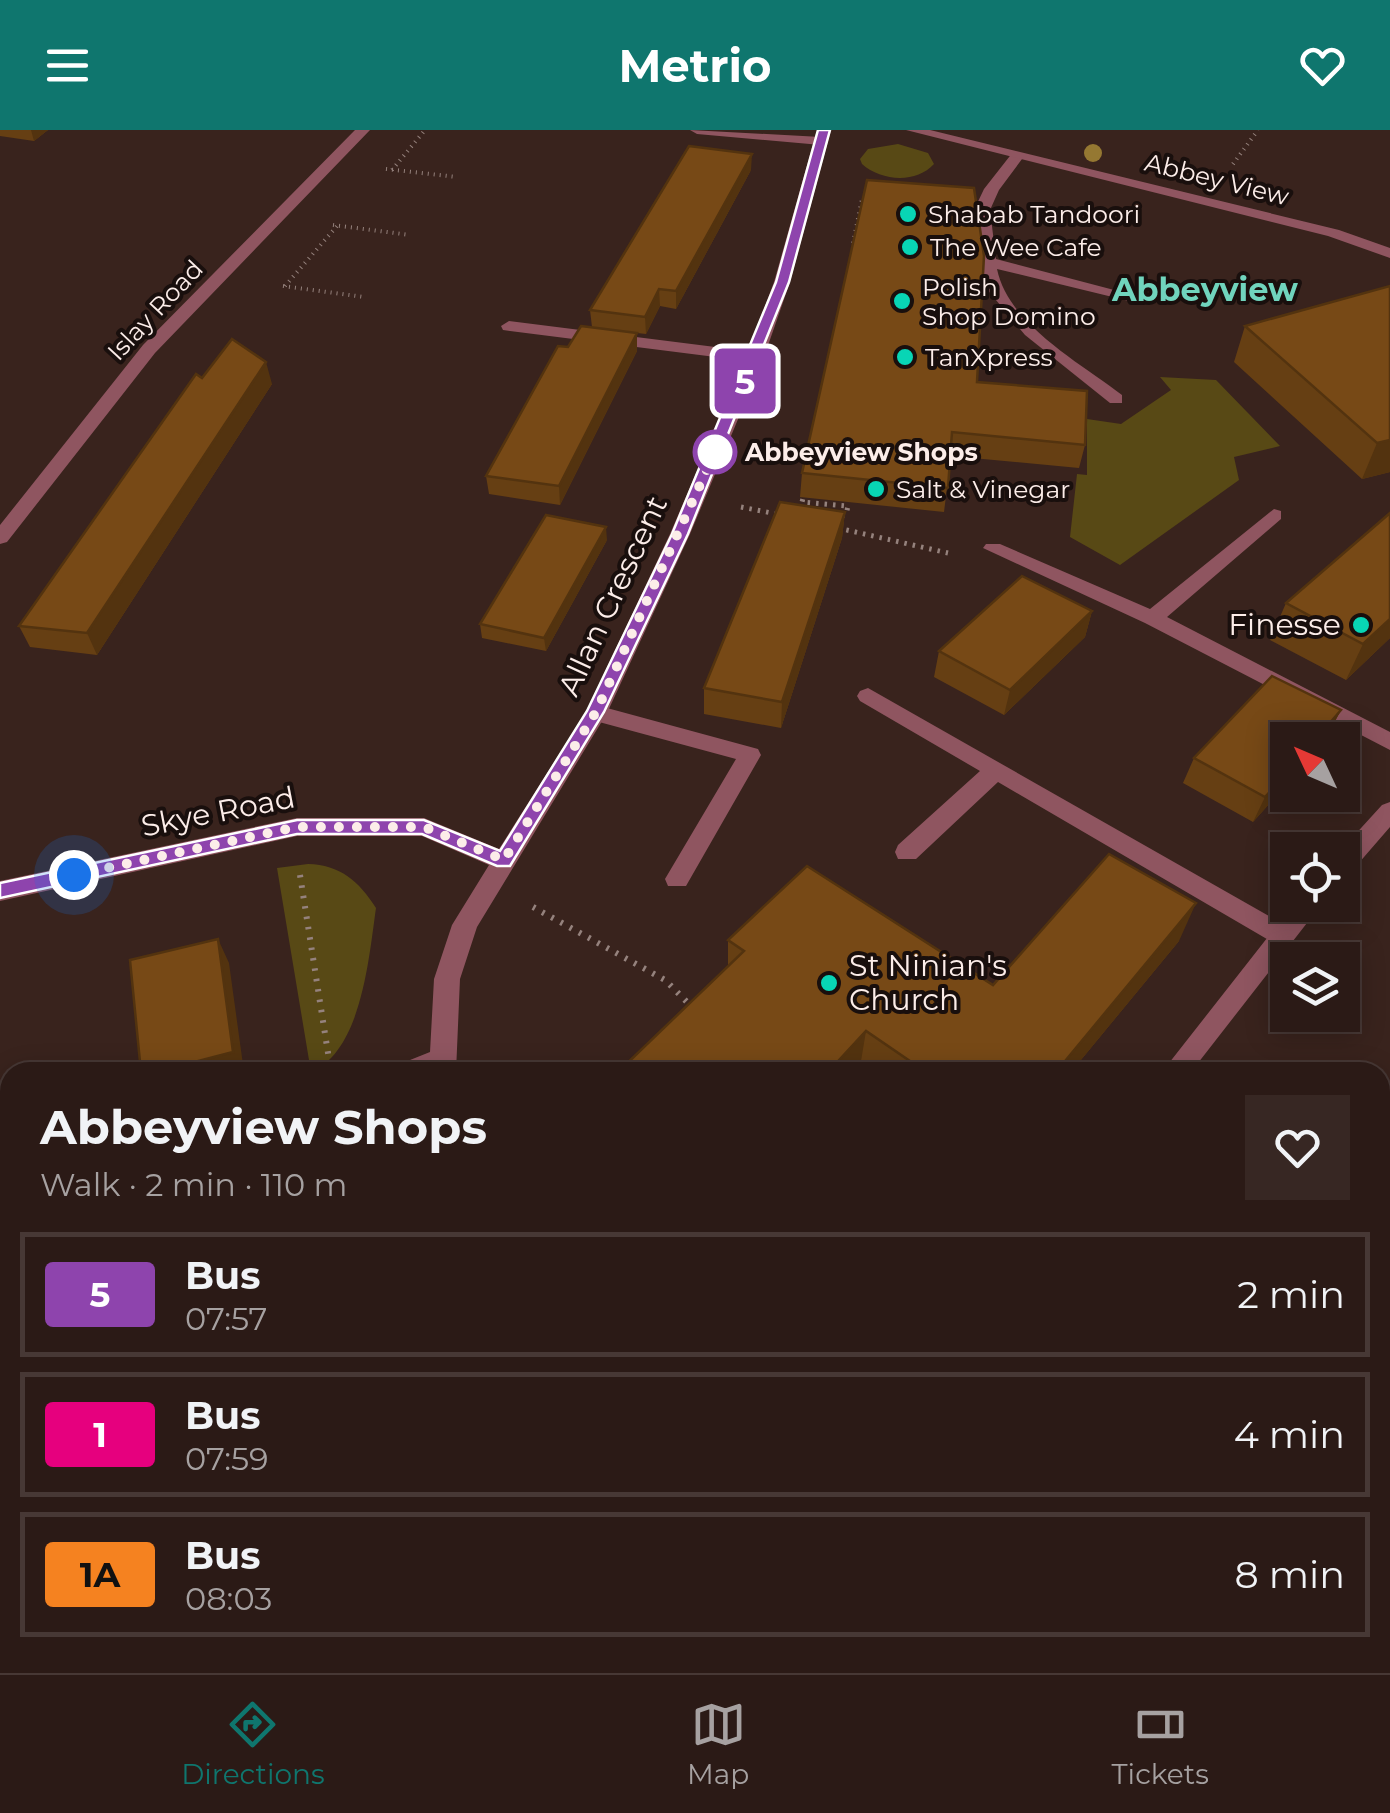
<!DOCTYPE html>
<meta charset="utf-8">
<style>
:root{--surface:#2b1a16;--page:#372723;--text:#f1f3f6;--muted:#a6a1a1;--line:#473835;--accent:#0f766e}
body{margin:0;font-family:Montserrat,sans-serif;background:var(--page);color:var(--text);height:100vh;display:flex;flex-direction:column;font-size:38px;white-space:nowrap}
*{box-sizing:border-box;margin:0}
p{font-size:32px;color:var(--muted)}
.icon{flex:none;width:55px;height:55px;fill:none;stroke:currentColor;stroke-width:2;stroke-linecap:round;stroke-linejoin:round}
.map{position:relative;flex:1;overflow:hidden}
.sheet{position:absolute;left:0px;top:932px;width:1390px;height:612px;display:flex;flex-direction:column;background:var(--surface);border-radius:30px 30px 0 0;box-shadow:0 5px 25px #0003,0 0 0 2px var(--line)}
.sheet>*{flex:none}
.badge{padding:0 20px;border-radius:8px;font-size:35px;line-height:65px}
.needle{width:65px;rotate:314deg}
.fabs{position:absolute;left:1270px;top:592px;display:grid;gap:20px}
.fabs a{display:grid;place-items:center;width:90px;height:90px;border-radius:0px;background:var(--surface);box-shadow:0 5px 25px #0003,0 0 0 2px var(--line);font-size:50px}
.you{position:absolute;width:50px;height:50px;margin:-25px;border:8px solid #fff;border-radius:50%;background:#1a73e8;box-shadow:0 0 0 15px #1a73e833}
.map>.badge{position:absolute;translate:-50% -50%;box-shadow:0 0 0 5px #fff}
.round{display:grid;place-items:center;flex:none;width:105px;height:105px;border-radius:0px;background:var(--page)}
.summary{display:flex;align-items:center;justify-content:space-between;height:170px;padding:0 40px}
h1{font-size:48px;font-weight:700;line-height:75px}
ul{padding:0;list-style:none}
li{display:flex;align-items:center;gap:30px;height:125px;margin:0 20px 15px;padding:0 20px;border:5px solid var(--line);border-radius:0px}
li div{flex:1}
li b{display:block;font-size:38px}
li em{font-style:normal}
li .badge{min-width:110px;font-weight:700;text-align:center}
header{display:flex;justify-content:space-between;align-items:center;height:130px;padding:0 40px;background:var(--accent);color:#fff;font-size:45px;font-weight:700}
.dock{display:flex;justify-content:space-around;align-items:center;height:140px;border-top:2px solid var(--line);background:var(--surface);font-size:28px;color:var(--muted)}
.dock a{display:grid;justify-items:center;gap:5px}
.dock .on{color:var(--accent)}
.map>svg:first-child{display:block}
.green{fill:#584915}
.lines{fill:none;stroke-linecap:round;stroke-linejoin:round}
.path-far2{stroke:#95827d;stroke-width:4;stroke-dasharray:1 5;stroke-linecap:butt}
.path-far1{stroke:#95827d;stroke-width:5;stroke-dasharray:2.5 6;stroke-linecap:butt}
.path{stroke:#95827d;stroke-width:6;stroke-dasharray:2.5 8;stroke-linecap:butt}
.lane{fill:#8f5560;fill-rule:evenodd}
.street{fill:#8f5560;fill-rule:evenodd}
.tree{fill:#957832}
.wall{fill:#663f13}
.shaded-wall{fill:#53330f}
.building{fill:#774916;stroke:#53330f;stroke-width:2.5}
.line{fill:#8e44ad;stroke:#fff;stroke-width:2.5}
.walk{stroke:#fcede9;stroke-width:10;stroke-dasharray:0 18}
.poi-dot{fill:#08d5b5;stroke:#190f0d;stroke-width:4}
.stop-dot{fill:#fff;stroke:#8e44ad;stroke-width:5}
.labels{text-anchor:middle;stroke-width:8;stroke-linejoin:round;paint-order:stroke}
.far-street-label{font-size:25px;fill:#fcede9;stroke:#190f0d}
.far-poi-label{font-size:25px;fill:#fcede9;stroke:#190f0d;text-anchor:start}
.far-stop-label{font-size:25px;font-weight:bold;fill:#fcede9;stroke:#190f0d;text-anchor:start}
.street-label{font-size:30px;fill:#fcede9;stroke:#190f0d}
.poi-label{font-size:30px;fill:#fcede9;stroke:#190f0d;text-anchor:end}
.far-district-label{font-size:32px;font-weight:bold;fill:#70d4bd;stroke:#190f0d}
</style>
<header><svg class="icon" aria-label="menu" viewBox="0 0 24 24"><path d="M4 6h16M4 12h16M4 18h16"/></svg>Metrio<svg class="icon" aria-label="heart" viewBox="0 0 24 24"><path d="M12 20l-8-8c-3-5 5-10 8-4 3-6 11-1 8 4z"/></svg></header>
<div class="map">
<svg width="1390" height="1543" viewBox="0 0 1390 1543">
<rect width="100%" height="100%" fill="#39231d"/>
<path class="green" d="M 898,14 L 928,23 L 934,34 C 916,54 881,51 862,34 L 860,29 L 868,19 Z
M 1160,247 L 1216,250 L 1280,316 L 1234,327 L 1239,350 L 1120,435 L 1070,407 L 1077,344 L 1087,345 L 1087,289 L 1121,294 L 1171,260 Z
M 308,734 C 340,735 359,751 376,778 C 369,826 362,921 311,942 L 277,738 Z"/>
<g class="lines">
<path class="path-far2" d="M 1233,34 L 1258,0
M 386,39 L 457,47
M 392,40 L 425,0
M 333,95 L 410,105
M 853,113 L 862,69
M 283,156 L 364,167
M 285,156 L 337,96"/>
<path class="path-far1" d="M 805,361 L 802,372 L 848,376 L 846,385 L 840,385
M 741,377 L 782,385
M 838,398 L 948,423"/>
<path class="path" d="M 300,745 L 331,942
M 533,777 L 665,850 L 694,879"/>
<path class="lane" d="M 690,0 L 821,7 L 828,11 L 821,15 L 697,4 Z
M 1013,22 L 1025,25 L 999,60 L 990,80 L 996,129 L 1137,166 L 1129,171 L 997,139 C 1008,194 1080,233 1122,265 L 1122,273 L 1110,273 L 1025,205 L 986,158 L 974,80 L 984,59 Z
M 509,191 L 755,222 L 764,227 L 755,232 L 503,200 L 501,196 Z
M 1274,379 L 1281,381 L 1281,389 L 1167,487 L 1390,602 L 1390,620 L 1145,493 L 983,418 L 986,414 L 1000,414 L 1150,479 Z
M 868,558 L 1290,798 L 1294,805 L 1290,812 L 1272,812 L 998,652 L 916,729 L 898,729 L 895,722 L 898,715 L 980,641 L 860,571 L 857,566 L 860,561 Z
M 596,575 L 758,619 L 761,625 L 686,756 L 668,756 L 665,749 L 736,629 L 588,589 L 585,583 L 588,577 Z"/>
<path class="street" d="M 355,0 L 370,0 L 155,223 L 7,412 L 0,414 L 0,395 L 143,215 Z
M 817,0 L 831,0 L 790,152 L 764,227 L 690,404 L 607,583 L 477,797 L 460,849 L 456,942 L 396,942 L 400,934 L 430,922 L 434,849 L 452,795 L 489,735 L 422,706 L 297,706 L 0,771 L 0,751 L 297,688 L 424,688 L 499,719 L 586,582 L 670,404 L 746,227 L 774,152 Z
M 906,0 L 930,0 L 1339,100 L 1390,118 L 1390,128 L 1328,106 Z
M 1390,672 L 1390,697 L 1351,742 L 1342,744 L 1341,720 L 1382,675 Z
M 1293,775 L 1321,775 L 1191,942 L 1162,942 Z
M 91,1535 L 132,1535 L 129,1543 L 88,1543 Z"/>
</g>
<circle class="tree" cx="1093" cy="23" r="9"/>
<path class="wall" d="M 0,0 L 48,0 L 34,11 L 0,6 Z
M 751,40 L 676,179 L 660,176 L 646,204 L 637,203 L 637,221 L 560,375 L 489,364 L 486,346 L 592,197 L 590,180 Z
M 1390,156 L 1390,342 L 1362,349 L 1234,232 L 1245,196 Z
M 202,248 L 272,254 L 97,525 L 30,517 L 19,496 Z
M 977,252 L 1085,315 L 1079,338 L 951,326 L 944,382 L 800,367 L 802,343 Z
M 845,382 L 842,408 L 781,598 L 704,584 L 704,558 Z
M 1390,383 L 1390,508 L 1346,550 L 1270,510 L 1286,473 Z
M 607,410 L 546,521 L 482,508 L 480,494 Z
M 1092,481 L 1085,507 L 1004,585 L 934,547 L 939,521 Z
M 1341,580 L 1325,610 L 1288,610 L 1288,653 L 1253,692 L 1183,653 L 1194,628 Z
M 728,810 L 993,855 L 1179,811 L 1071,942 L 868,942 L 728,837 Z
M 1390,1055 L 1390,1277 L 1380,1270 L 1380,1073 Z
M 10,1191 L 10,1286 L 0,1277 L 0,1266 Z"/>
<path class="shaded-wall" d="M 31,0 L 48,0 L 34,11 Z
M 752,24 L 751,40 L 676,179 L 676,161 Z
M 659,159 L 660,176 L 646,204 L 645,187 Z
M 637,203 L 637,221 L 560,375 L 559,356 Z
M 266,232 L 272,254 L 97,525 L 87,503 Z
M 1390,310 L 1390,342 L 1362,349 L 1377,313 Z
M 845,382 L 842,408 L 781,598 L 782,572 Z
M 606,397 L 607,410 L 546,521 L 544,508 Z
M 1092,481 L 1085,507 L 1004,585 L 1010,560 Z
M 1390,489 L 1390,508 L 1346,550 L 1363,514 Z
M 1341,580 L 1325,610 L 1315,610 Z
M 1288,642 L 1288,653 L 1253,692 L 1265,667 Z
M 1196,773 L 1179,811 L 1071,942 L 1056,942 Z
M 218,809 L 229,833 L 244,942 L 156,942 Z
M 866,901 L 860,937 L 854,942 L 828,942 Z
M 0,1344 L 10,1356 L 10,1367 L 0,1354 Z
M 10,1415 L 10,1447 L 0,1456 L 0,1424 Z"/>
<path class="building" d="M 689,16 L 752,24 L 676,161 L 659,159 L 645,187 L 590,180 Z
M 867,50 L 974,58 L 984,126 L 977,252 L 1087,261 L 1085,315 L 952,302 L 948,358 L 802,343 Z
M 1390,156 L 1390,310 L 1377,313 L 1245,196 Z
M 581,196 L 637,203 L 559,356 L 486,346 L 558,216 L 568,217 Z
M 232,209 L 266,232 L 87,503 L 19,496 L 196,244 L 202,248 Z
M 780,372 L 845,382 L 782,572 L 704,558 Z
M 1390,383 L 1390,489 L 1363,514 L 1286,473 Z
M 546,385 L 606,397 L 544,508 L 480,494 Z
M 1022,446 L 1092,481 L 1010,560 L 939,521 Z
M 1272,546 L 1341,580 L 1315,610 L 1288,610 L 1288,642 L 1265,667 L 1194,628 Z
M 1109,724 L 1196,773 L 1056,942 L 926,942 L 866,901 L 828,942 L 618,942 L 744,821 L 728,810 L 807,736 L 993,855 Z
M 218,809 L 233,922 L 156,942 L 141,942 L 130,830 Z
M 1390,1068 L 1390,1241 L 1380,1235 L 1380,1086 Z
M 10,1191 L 10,1274 L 0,1276 L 0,1266 Z
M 0,1354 L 10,1367 L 10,1415 L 0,1424 Z
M 857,1535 L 1078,1535 L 1067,1543 L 845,1543 Z"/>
<path class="line" d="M 818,0 L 830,0 L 789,152 L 688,404 L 604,582 L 510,736 L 497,736 L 422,704 L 297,704 L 0,768 L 0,753 L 297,690 L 424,690 L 500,721 L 587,581 L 672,404 L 776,152 Z"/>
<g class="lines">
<path class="walk" d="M 74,745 L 297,697 L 424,697 L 504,730 L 596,582 L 715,322"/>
</g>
<g class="poi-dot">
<circle cx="908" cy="84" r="10"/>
<circle cx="910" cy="117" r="10"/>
<circle cx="902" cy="171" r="10"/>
<circle cx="905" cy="227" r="10"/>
<circle cx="876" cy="359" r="10"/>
<circle cx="1361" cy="495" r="10"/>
<circle cx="829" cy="853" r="10"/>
</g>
<circle class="stop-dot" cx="715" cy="322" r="20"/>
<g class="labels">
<g class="far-street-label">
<text transform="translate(1217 49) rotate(14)" y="9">Abbey View</text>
<text transform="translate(155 180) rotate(-47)" y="9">Islay Road</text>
</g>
<g class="far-poi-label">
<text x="928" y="93">Shabab Tandoori</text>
<text x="930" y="126">The Wee Cafe</text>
<text x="922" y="166">Polish<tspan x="922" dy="29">Shop Domino</tspan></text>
<text x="925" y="236">TanXpress</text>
<text x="896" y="368">Salt &amp; Vinegar</text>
</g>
<g class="far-stop-label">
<text x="745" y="331">Abbeyview Shops</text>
</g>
<g class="street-label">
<text transform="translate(613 466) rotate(-65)" y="10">Allan Crescent</text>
<text transform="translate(218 682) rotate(-11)" y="10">Skye Road</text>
</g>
<g class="poi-label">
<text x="1341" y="505">Finesse</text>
<text x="849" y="846" text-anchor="start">St Ninian's<tspan x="849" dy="34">Church</tspan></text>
</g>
<g class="far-district-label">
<text x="1205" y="171">Abbeyview</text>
</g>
</g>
</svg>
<div class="fabs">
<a><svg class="needle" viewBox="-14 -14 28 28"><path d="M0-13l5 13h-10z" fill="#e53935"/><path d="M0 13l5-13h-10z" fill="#a6a1a1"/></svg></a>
<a><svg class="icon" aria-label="locate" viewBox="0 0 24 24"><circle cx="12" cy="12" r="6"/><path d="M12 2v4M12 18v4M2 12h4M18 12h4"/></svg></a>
<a><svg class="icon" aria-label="layers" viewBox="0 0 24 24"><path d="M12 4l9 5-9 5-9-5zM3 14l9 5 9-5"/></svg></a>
</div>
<div class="you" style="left:74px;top:745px"></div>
<b class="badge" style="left:745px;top:251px;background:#8e44ad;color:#fff">5</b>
<section class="sheet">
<div class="summary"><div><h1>Abbeyview Shops</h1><p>Walk · 2 min · 110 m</p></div><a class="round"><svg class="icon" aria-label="heart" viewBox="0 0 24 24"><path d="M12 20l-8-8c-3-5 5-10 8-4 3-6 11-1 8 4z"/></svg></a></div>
<ul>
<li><span class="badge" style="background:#8e44ad;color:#fff">5</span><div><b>Bus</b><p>07:57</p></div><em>2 min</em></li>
<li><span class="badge" style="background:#e6007e;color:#fff">1</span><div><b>Bus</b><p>07:59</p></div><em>4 min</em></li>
<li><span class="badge" style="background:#f58220;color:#111">1A</span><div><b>Bus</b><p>08:03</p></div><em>8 min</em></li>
</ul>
</section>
</div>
<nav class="dock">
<a class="on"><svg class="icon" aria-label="directions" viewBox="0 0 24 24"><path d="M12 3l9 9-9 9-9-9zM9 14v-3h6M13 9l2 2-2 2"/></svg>Directions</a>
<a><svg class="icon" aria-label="map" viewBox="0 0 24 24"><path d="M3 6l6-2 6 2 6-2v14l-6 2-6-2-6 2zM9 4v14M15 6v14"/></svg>Map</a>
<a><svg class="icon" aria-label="tickets" viewBox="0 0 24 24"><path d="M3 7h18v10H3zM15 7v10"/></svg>Tickets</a>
</nav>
